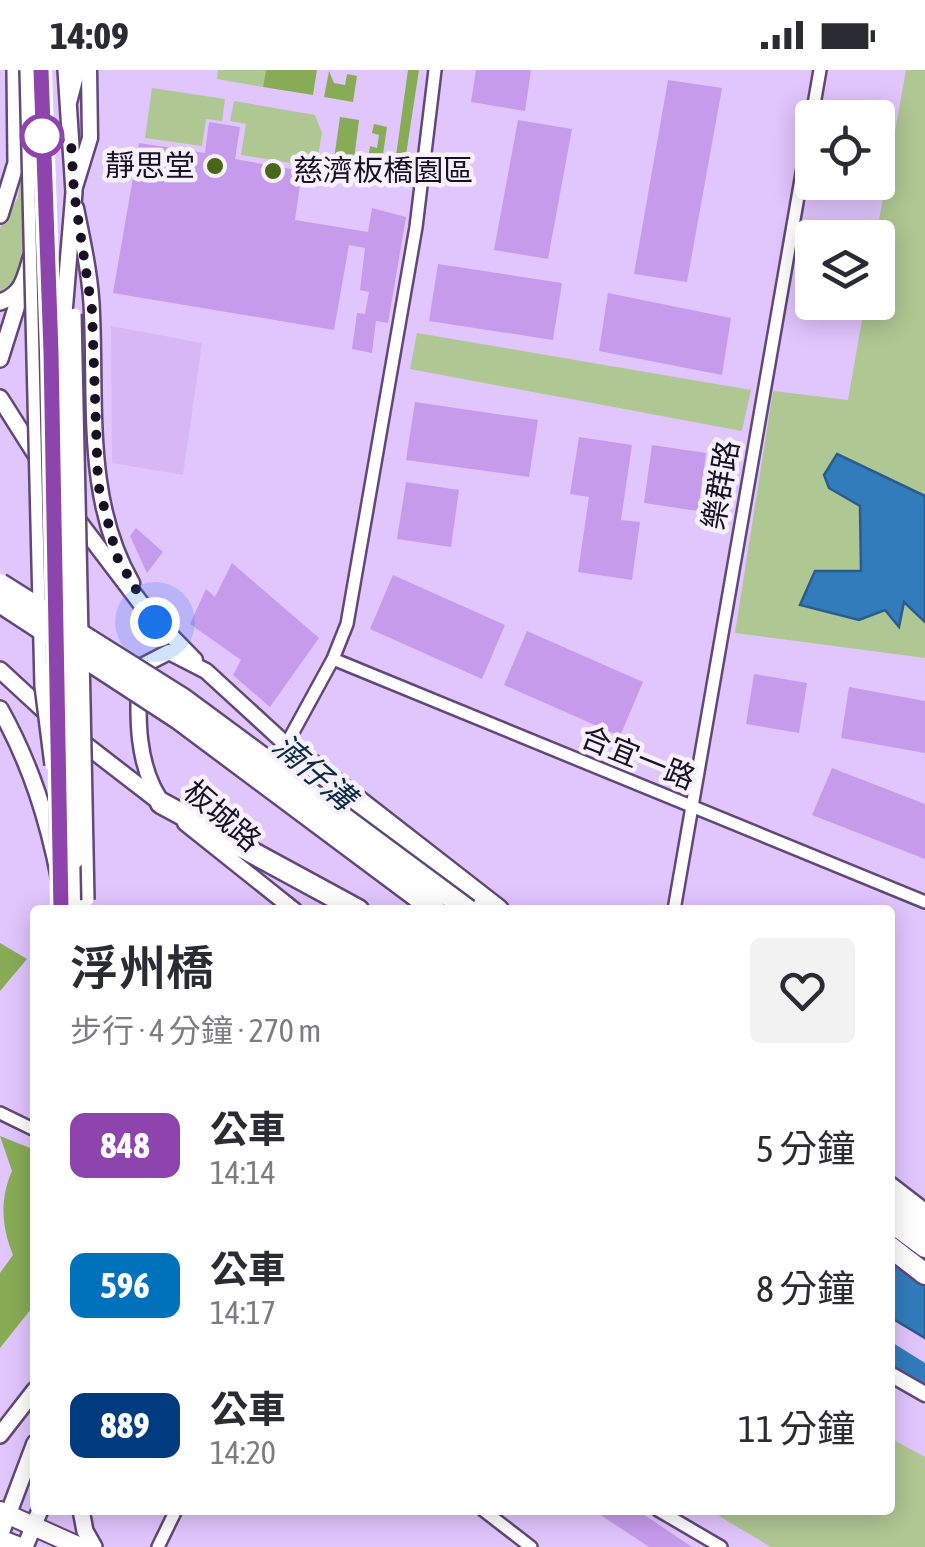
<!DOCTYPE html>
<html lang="zh-TW">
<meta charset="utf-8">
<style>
:root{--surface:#fff;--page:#f2f2f3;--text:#2b2b33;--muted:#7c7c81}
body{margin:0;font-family:"Asap Condensed","Noto Sans TC",sans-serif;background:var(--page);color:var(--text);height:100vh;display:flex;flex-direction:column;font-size:38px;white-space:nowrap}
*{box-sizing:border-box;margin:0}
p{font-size:32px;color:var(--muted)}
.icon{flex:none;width:55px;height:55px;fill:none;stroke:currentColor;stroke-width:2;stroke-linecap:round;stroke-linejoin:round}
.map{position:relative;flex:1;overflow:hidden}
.panel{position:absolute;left:30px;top:835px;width:865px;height:610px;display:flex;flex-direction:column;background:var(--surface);border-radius:10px;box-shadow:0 5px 25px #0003}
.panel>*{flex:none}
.badge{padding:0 20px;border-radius:15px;font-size:35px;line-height:65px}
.buttons{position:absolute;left:795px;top:30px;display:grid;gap:20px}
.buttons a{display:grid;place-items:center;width:100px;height:100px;border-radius:10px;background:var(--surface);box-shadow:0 5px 25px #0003;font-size:50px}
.you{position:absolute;width:50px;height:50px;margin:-25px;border:8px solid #fff;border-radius:50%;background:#1a73e8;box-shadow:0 0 0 15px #1a73e833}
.map>.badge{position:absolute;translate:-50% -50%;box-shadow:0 0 0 5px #fff}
.round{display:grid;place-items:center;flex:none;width:105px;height:105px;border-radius:10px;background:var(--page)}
.summary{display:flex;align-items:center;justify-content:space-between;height:170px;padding:0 40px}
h1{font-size:48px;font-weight:600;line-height:75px}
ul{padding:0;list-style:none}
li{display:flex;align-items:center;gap:30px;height:140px;padding:0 40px}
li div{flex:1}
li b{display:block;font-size:38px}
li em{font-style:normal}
li .badge{min-width:110px;font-weight:700;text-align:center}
.status{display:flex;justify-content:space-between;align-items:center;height:70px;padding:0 50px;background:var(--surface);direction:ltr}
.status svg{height:28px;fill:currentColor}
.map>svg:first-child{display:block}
.built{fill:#d7b8f5}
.green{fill:#afc792}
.forest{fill:#88ac55}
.water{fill:#327cbb;stroke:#2b5c8d;stroke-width:2.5}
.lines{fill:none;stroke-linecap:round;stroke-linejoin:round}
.river{stroke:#327cbb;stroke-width:22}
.building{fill:#c69bec}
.minor-casing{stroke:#614878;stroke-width:16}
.tertiary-casing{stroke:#614878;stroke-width:19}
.secondary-casing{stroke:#614878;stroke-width:20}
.primary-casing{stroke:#614878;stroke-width:22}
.trunk-casing{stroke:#614878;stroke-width:25}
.minor{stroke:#fff;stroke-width:11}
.tertiary{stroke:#fff;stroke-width:14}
.secondary{stroke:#fff;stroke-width:15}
.primary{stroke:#fff;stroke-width:18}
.trunk{stroke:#fff;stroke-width:20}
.minor-bridge-casing{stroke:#614878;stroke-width:16;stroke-linecap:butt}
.secondary-bridge-casing{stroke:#614878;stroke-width:20;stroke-linecap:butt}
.trunk-bridge-casing{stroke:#614878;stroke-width:25;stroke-linecap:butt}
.minor-bridge{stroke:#fff;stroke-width:11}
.secondary-bridge{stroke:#fff;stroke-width:15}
.trunk-bridge{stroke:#fff;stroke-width:20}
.line-casing{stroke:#fff;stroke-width:22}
.line{stroke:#8e44ad;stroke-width:15}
.walk{stroke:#1a1023;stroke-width:10;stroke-dasharray:0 18}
.stop-dot{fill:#fff;stroke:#8e44ad;stroke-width:5}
.poi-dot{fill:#496517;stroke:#f6f1fc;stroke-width:4}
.labels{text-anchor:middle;stroke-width:9;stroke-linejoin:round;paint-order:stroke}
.poi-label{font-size:30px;fill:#1a1023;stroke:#f6f1fc;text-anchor:end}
.street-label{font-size:30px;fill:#1a1023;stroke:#f6f1fc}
.water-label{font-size:32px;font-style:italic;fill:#0c2b45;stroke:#f6f1fc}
</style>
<div class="status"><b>14:09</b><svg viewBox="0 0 49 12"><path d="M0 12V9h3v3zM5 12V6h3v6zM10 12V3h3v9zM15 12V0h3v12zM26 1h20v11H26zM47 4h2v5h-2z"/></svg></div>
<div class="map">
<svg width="925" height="1477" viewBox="0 0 925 1477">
<rect width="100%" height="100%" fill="#e1c5fd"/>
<path class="built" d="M 111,256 L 202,273 L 183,405 L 112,393 Z"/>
<path class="green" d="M 218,0 L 266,0 L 263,17 L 217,9 Z
M 906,0 L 925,0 L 925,588 L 735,563 L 773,321 L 848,330 L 865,233 L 878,232 L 876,167 Z
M 152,18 L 225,29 L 222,51 L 206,49 L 202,76 L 145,68 Z
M 234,31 L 315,45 L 322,63 L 316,97 L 241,85 L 246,54 L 230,51 Z
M 24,81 L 27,160 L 16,212 L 0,221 L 0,158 L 18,128 Z
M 417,263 L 751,320 L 742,361 L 410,299 Z
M 890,1368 L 925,1387 L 925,1477 L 771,1477 L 709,1440 L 890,1440 Z"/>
<path class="forest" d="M 266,0 L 317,0 L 313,25 L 263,17 Z
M 408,0 L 419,0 L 403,104 L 388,102 L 386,112 L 365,109 L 370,76 L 377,78 L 379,65 L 372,63 L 374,54 L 387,57 L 382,91 L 395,93 Z
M 329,1 L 334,13 L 345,15 L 347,4 L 357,6 L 353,32 L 324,27 Z
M 340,47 L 359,50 L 352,105 L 332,103 Z
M 0,873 L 27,889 L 0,921 Z
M 0,1066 L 35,1080 L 35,1234 L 0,1278 L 0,1203 L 13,1185 C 1,1156 0,1128 12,1101 Z"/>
<path class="water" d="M 837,384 L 925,426 L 925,552 L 904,532 L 899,557 L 885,540 L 859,550 L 800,535 L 815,501 L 861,501 L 860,436 L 829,418 L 824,405 Z
M 890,1167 L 925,1193 L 925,1268 L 890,1247 Z"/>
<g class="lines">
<path class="river" d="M 890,1284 L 925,1306"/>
</g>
<path class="building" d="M 476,0 L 531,0 L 525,41 L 471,32 Z
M 668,10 L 722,18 L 687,212 L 634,204 Z
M 518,50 L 572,59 L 548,189 L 494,180 Z
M 209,52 L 240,57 L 235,89 L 302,101 L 295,150 L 368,162 L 372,138 L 406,147 L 388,253 L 376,251 L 372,283 L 352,279 L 357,243 L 365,244 L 369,222 L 360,220 L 365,178 L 349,175 L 334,260 L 113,223 L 139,73 L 205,83 Z
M 438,194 L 562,213 L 553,270 L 429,251 Z
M 608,223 L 731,248 L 722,305 L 599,281 Z
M 415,332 L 538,350 L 529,407 L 406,390 Z
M 579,367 L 632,375 L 621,450 L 640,452 L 632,510 L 578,502 L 589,427 L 570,424 Z
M 652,375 L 706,383 L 698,441 L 644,433 Z
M 406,412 L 459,420 L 451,477 L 397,469 Z
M 136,458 L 163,482 L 147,503 L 130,466 Z
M 232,493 L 319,568 L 270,637 L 233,605 L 241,590 L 190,554 L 206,519 L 215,527 Z
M 393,505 L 505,555 L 482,609 L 370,559 Z
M 527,561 L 643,612 L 620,666 L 504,615 Z
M 754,604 L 807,613 L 799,663 L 746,654 Z
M 849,617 L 925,631 L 925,683 L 841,668 Z
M 832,698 L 925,734 L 925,789 L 812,745 Z
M 593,1440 L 637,1440 L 692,1477 L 649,1477 Z"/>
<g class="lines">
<g class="minor-casing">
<path id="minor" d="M 71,31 L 79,0
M 333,589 L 925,832
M 286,675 L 333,589 L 347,554 L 416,157 L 435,0
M 674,840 L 820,0
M 0,1043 L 35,1060
M 483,1440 L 531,1477
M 658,1440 L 721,1477
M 158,1477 L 176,1440"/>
</g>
<g class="tertiary-casing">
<path id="tertiary" d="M 75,117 L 90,68 L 89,0
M 76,138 C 83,173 91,208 92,244 C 96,335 85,431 132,513
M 151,545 L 195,590
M 165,736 C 135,699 137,642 140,597 L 169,582 L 206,601 L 290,678
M 185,753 L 294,840
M 890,1114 L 925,1141
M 890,1304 L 925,1324"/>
</g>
<g class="secondary-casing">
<path id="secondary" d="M 41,0 L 51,282
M 0,145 L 16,93 L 15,0
M 0,232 C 22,225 25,209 31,188
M 64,243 L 74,122 L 66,0
M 0,289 L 22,219
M 0,328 L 55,415
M 76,448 L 155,552
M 0,600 L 52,648
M 0,639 C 31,695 48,749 60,811
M 78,669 L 161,733
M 76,790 L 78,840
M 60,804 L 61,840
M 0,1365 L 35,1320
M 81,1440 L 85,1461 L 94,1477
M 0,1466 L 35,1373
M 25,1477 L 40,1440"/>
</g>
<g class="primary-casing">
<path id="primary" d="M 0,1441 L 80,1477
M 0,1469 L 20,1477"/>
</g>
<g class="trunk-casing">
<path id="trunk" d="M 286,675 L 498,840
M 161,733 L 358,840
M 890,1132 L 925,1158
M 890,1151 L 925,1177
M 890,1177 L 925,1204"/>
</g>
<use href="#minor" class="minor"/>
<use href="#tertiary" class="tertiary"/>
<use href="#secondary" class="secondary"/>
<use href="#primary" class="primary"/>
<use href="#trunk" class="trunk"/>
<g class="minor-bridge-casing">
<path id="minor-bridge" d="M 26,0 L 41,616 L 51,695
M 75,244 L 82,566
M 83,584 L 88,830"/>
</g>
<g class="secondary-bridge-casing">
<path id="secondary-bridge" d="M 64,243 L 76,790
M 51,282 L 59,777"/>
</g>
<g class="trunk-bridge-casing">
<path id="trunk-bridge" d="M 0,514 L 183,629 L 468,840
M 0,532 L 179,649 L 435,840"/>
</g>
<use href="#minor-bridge" class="minor-bridge"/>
<use href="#secondary-bridge" class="secondary-bridge"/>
<use href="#trunk-bridge" class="trunk-bridge"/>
</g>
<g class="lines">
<g class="line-casing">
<path id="line" d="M 41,0 L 51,282 L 61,840"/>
</g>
<use href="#line" class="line"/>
<path class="walk" d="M 42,66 L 71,72 L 74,122 L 92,240 L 98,414 L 117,487 L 155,552"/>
</g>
<circle class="stop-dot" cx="42" cy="66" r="20"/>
<g class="poi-dot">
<circle cx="215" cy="96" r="10"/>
<circle cx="273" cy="101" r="10"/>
</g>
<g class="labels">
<g class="poi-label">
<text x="195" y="106">靜思堂</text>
<text x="293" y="111" text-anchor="start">慈濟板橋園區</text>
</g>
<g class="street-label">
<text transform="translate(721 415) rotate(-80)" y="10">樂群路</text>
<text transform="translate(638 688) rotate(22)" y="10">合宜一路</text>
<text transform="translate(222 746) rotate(41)" y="10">板城路</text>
</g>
<g class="water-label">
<text transform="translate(314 702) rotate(41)" y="11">湳仔溝</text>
</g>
</g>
</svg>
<div class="buttons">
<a><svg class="icon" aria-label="locate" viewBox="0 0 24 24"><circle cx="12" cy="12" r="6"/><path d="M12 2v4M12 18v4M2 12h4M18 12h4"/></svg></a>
<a><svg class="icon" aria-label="layers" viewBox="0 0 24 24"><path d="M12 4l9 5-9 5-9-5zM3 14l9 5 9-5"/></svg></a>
</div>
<div class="you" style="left:155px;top:552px"></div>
<section class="panel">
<div class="summary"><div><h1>浮州橋</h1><p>步行 · 4 分鐘 · 270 m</p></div><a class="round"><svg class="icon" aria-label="heart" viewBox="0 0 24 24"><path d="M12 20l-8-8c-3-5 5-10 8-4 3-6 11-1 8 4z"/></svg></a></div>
<ul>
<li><span class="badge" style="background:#8e44ad;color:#fff">848</span><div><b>公車</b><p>14:14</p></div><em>5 分鐘</em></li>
<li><span class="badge" style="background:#0072bc;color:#fff">596</span><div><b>公車</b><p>14:17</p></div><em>8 分鐘</em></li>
<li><span class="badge" style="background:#003b80;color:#fff">889</span><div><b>公車</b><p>14:20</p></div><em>11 分鐘</em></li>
</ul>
</section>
</div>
